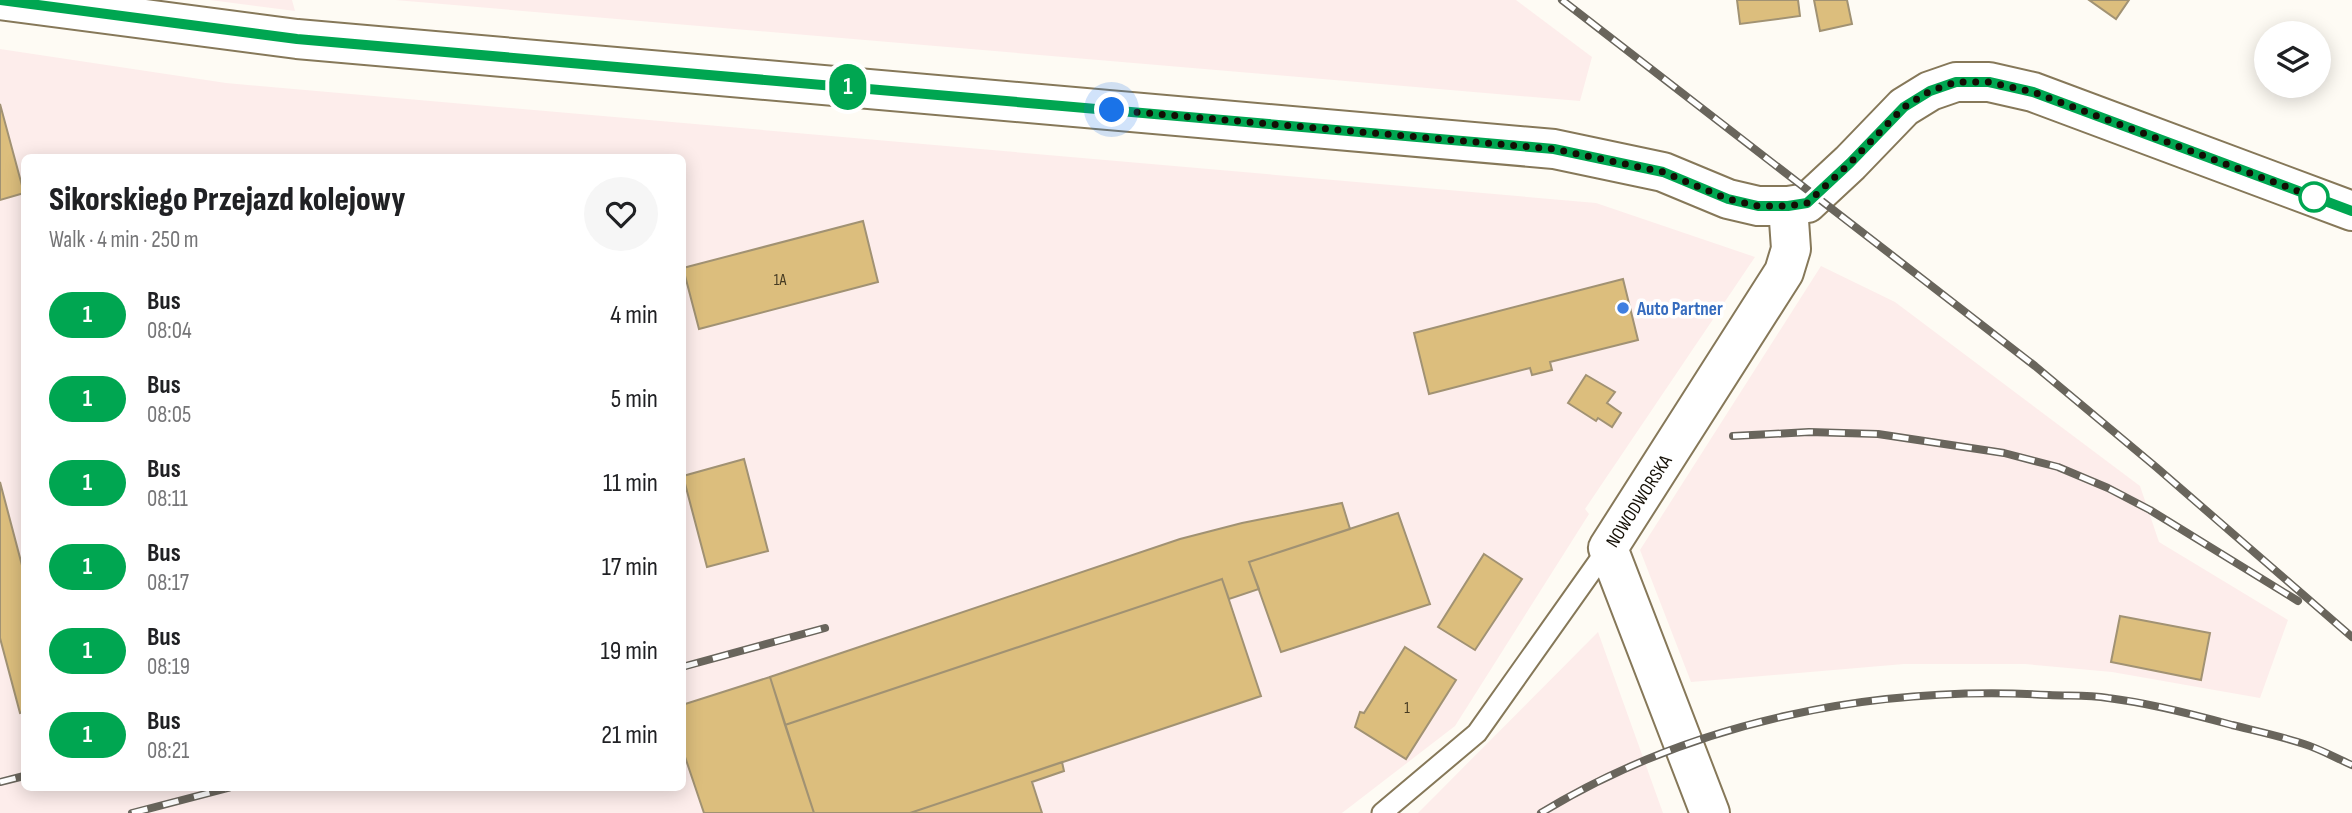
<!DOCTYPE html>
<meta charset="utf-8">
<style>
:root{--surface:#fff;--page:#f6f6f6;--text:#202124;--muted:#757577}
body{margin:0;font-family:"Sofia Sans Condensed",sans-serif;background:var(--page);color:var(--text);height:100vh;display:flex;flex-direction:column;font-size:26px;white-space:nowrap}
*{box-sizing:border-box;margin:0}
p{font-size:23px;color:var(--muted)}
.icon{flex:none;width:38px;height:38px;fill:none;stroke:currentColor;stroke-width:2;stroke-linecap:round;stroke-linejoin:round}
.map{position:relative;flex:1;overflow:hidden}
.side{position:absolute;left:21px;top:154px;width:665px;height:637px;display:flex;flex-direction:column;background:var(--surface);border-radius:10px;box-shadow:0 4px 18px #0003}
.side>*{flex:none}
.badge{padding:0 14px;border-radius:23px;font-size:24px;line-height:46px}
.fabs{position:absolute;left:2254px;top:21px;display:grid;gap:14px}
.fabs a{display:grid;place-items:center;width:77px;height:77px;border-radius:50%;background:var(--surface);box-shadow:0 4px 18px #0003;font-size:35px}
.you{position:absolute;width:35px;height:35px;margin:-18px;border:5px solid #fff;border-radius:50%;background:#1a73e8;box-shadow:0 0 0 10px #1a73e833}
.map>.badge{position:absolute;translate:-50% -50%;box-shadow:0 0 0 4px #fff}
.round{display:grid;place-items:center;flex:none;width:74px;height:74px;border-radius:37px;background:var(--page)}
.overview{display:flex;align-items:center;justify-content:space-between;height:119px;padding:0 28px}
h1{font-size:33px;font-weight:800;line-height:52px}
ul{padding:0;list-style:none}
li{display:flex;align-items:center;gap:21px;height:84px;padding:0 28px}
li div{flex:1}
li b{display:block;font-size:26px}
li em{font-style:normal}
li .badge{min-width:77px;font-weight:700;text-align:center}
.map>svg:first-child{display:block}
.industrial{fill:#fdedeb;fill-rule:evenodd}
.building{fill:#dcbe7d;stroke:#a19273;stroke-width:2}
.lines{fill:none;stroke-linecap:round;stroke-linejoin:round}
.service-casing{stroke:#867859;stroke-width:23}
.minor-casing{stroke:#867859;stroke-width:42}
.tertiary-casing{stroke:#867859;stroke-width:42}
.service{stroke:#fff;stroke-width:19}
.minor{stroke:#fff;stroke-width:38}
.tertiary{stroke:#fff;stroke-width:38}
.rail-casing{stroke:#69655c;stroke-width:8}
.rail{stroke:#fff;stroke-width:5;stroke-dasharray:16;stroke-linecap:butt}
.line-casing{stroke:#fff;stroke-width:16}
.line{stroke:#00a651;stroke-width:10}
.walk{stroke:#130e04;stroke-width:7;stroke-dasharray:0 12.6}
.stop-dot{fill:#fff;stroke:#00a651;stroke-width:3.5}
.shop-dot{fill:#3f7fe0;stroke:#fff;stroke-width:2.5}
.labels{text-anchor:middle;stroke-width:7;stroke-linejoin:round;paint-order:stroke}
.number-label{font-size:16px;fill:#453a22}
.shop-label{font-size:19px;font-weight:bold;fill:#366cbe;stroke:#fff;text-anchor:start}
.street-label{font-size:19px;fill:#130e04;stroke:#fff}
</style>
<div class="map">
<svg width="2352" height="813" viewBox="0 0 2352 813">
<rect width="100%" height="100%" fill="#fefbf4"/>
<path class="industrial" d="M 210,0 L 292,0 L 295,11 Z
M 395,0 L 1516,0 L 1592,57 L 1580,101 Z
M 0,49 L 226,83 L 1596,203 L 1755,257 L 1585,509 L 1589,514 L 1455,726 L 1342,813 L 0,813 ZM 24,158 L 682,158 L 682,788 L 24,788 Z
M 1821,266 L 1895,302 L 2140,486 L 2159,542 L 2288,620 L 2260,698 L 2112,672 L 2025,664 L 1904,664 L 1691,682 L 1640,550 Z
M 1598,632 L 1663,813 L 1418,813 Z"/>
<path class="building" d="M 1737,0 L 1798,0 L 1800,16 L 1740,24 Z
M 1814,0 L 1847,0 L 1852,24 L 1820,31 Z
M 2089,0 L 2129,0 L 2116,19 Z
M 0,104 L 24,193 L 0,200 Z
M 863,221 L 878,282 L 699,329 L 683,268 Z
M 1623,279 L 1638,340 L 1550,362 L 1552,370 L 1532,375 L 1530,368 L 1429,394 L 1414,333 Z
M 1586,375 L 1615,392 L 1607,403 L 1621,413 L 1612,427 L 1598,418 L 1596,421 L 1568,403 Z
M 744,459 L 768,551 L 707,567 L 683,476 Z
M 0,482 L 24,573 L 24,712 L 20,713 L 0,638 Z
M 1342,503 L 1350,529 L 1249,562 L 1259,589 L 1229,599 L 1222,579 L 785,725 L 770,677 L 1180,539 L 1242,523 Z
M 1398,513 L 1430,604 L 1281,652 L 1249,562 Z
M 1484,554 L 1522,579 L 1475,650 L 1438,627 Z
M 1222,579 L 1261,696 L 910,813 L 814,813 L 785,725 Z
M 2120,616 L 2210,633 L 2201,680 L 2111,662 Z
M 1405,647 L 1456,680 L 1406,759 L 1355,727 L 1360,712 L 1364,713 Z
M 770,677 L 814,813 L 704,813 L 682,748 L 682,705 Z
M 1062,762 L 1064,771 L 1032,782 L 1042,813 L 910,813 Z"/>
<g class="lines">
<g class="service-casing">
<path id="service" d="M 1382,813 L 1477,733 L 1608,548"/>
</g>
<g class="minor-casing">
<g id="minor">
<path id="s1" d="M 1710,813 L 1608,548 L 1784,272 L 1791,249 L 1788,206"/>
</g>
</g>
<g class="tertiary-casing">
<path id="tertiary" d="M 0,0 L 297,39 L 1554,149 L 1663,172 L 1728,199 L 1758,206 L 1788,206 L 1807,203 L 1850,163 L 1904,107 L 1930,91 L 1956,82 L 1989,82 L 2033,92 L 2352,211"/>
</g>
<use href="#service" class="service"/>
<use href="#minor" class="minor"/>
<use href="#tertiary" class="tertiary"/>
<g class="rail-casing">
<path id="rail" d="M 1562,0 L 2035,366 L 2156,467 L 2352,637
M 1733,436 L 1809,432 L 1878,434 L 2004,453 L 2058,467 L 2108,488 L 2150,510 L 2298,601
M 682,667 L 825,628
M 0,782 L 24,776
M 132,813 L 228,788
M 1541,813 C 1692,721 1874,685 2049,695 C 2069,696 2089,695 2108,698 C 2149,703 2192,714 2232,725 C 2256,731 2280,736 2304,744 C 2320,749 2336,758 2352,765"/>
</g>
<use href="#rail" class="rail"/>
</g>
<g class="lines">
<g class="line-casing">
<path id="line" d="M 0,0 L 297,39 L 1554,149 L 1663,172 L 1728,199 L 1758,206 L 1788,206 L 1807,203 L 1850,163 L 1904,107 L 1930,91 L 1956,82 L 1989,82 L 2033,92 L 2352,211"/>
</g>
<use href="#line" class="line"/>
<path class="walk" d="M 1112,110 L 1554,149 L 1663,172 L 1728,199 L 1758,206 L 1788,206 L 1807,203 L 1850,163 L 1904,107 L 1930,91 L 1956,82 L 1989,82 L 2033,92 L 2314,197"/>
</g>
<circle class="stop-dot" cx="2314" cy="197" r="14"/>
<circle class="shop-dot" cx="1623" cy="308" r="7"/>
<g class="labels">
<g class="number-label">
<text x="780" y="285">1A</text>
<text x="1407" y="713">1</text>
</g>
<g class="shop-label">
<text x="1637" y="315">Auto Partner</text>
</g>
<g class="street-label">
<text dy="7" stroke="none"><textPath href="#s1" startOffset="340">NOWODWORSKA</textPath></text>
</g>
</g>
</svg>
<div class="fabs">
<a><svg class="icon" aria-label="layers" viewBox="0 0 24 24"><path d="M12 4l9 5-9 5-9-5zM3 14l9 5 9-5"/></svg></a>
</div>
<div class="you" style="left:1112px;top:110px"></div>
<b class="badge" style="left:848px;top:87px;background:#00a651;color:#fff">1</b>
<section class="side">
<div class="overview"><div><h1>Sikorskiego Przejazd kolejowy</h1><p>Walk · 4 min · 250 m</p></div><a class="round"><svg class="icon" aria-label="heart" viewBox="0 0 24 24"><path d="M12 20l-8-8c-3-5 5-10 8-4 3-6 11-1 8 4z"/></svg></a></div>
<ul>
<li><span class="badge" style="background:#00a651;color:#fff">1</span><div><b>Bus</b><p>08:04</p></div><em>4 min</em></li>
<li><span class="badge" style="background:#00a651;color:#fff">1</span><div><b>Bus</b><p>08:05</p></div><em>5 min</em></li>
<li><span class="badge" style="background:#00a651;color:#fff">1</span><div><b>Bus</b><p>08:11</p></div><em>11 min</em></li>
<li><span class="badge" style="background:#00a651;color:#fff">1</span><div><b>Bus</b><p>08:17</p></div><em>17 min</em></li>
<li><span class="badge" style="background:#00a651;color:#fff">1</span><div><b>Bus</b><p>08:19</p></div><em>19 min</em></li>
<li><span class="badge" style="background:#00a651;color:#fff">1</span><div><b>Bus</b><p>08:21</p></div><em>21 min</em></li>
</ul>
</section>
</div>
